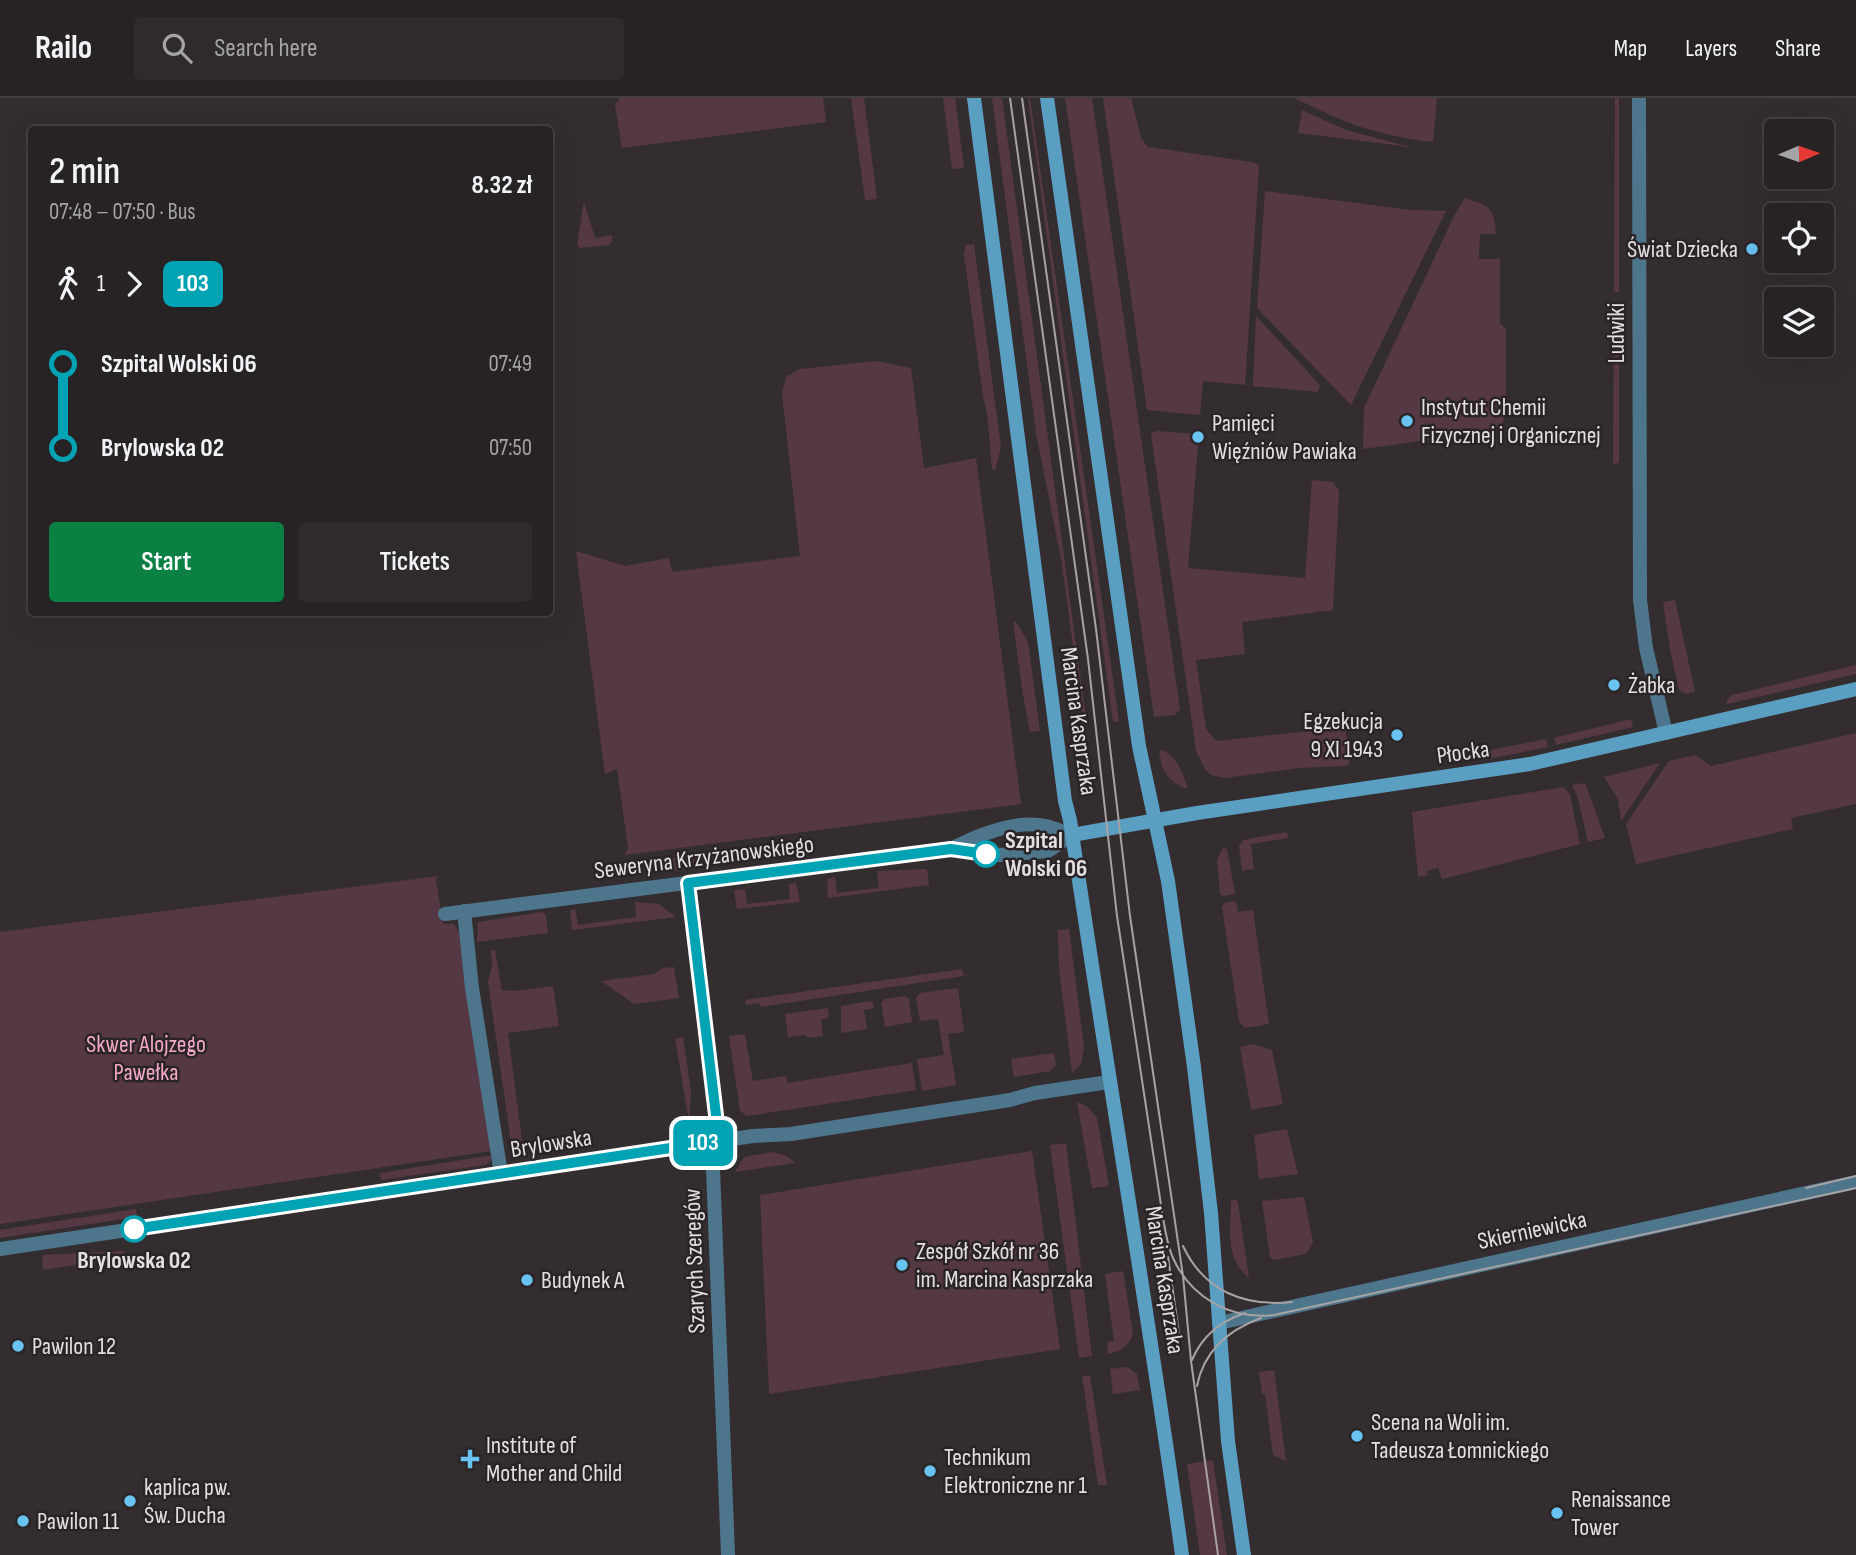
<!DOCTYPE html>
<meta charset="utf-8">
<style>
:root{--surface:#272224;--page:#2f2a2c;--text:#f1f3f6;--muted:#a4a4a6;--line:#433f41;--accent:#0b8043}
body{margin:0;font-family:"Sofia Sans Condensed",sans-serif;background:var(--page);color:var(--text);height:100vh;display:flex;flex-direction:column;font-size:26px;white-space:nowrap}
*{box-sizing:border-box;margin:0}
p{font-size:23px;color:var(--muted)}
.icon{flex:none;width:38px;height:38px;fill:none;stroke:currentColor;stroke-width:2;stroke-linecap:round;stroke-linejoin:round}
.map{position:relative;flex:1;overflow:hidden}
.side{position:absolute;left:28px;top:28px;width:525px;height:490px;display:flex;flex-direction:column;background:var(--surface);border-radius:7px;box-shadow:0 7px 28px #0002,0 0 0 2px var(--line)}
.side>*{flex:none}
.badge{padding:0 14px;border-radius:10px;font-size:24px;line-height:46px}
.needle{width:46px;rotate:88deg}
.buttons{position:absolute;left:1764px;top:21px;display:grid;gap:14px}
.buttons a{display:grid;place-items:center;width:70px;height:70px;border-radius:7px;background:var(--surface);box-shadow:0 7px 28px #0002,0 0 0 2px var(--line);font-size:35px}
.map>.badge{position:absolute;translate:-50% -50%;box-shadow:0 0 0 4px #fff}
.legs{display:flex;align-items:center;gap:10px;height:77px;padding:0 21px;font-size:23px}
.legs p{margin-inline-start:auto}
.head{display:flex;align-items:center;justify-content:space-between;height:119px;padding:0 21px}
h1{font-size:38px;font-weight:600;line-height:52px}
.cta{display:flex;gap:14px;margin-top:auto;padding:14px 21px}
.cta a{flex:1;height:80px;border-radius:7px;background:var(--accent);color:#fff;font-size:28px;font-weight:600;line-height:80px;text-align:center}
.cta a+a{background:var(--page);color:var(--text)}
ul{padding:0 21px;list-style:none}
li{display:flex;align-items:center;gap:24px;height:84px;font-size:26px}
li i{display:grid;place-items:center;width:10px;height:100%;margin:0 9px;background:currentColor}
li i::after{content:'';width:18px;height:18px;margin:-9px;border:5px solid;border-radius:50%;background:var(--surface)}
li p{margin-inline-start:auto}
li:first-child i{background:linear-gradient(#0000 50%,currentColor 0)}
li:last-child i{background:linear-gradient(currentColor 50%,#0000 0)}
header{display:flex;align-items:center;gap:42px;box-sizing:border-box;height:98px;padding:0 35px;background:var(--surface);border-bottom:2px solid var(--line)}
header strong{font-size:33px}
nav{display:flex;gap:38px;margin-inline-start:auto;font-size:24px}
.search{width:490px;height:63px;background:var(--page);display:flex;align-items:center;gap:18px;box-sizing:border-box;padding:0 24px;border-radius:7px;color:var(--muted);font-size:26px}
.map>svg:first-child{display:block}
.green{fill:#553844}
.lines{fill:none;stroke-linecap:round;stroke-linejoin:round}
.street{stroke:#4d768c;stroke-width:14}
.secondary{stroke:#5a9ec1;stroke-width:14}
.tram{stroke:#a7a2a3;stroke-width:2}
.line-1-casing{stroke:#fff;stroke-width:16}
.line-1{stroke:#00a3b4;stroke-width:10}
.poi-dot{fill:#69c3f1;stroke:#2a2426;stroke-width:2.5}
.stop-1-dot{fill:#fff;stroke:#00a3b4;stroke-width:3.5}
.labels{text-anchor:middle;stroke-width:5;stroke-linejoin:round;paint-order:stroke}
.poi-label{font-size:24px;fill:#e3dfe0;stroke:#2a2426;text-anchor:start}
.street-label{font-size:24px;fill:#e3dfe0;stroke:#2a2426}
.stop-label{font-size:24px;font-weight:bold;fill:#e3dfe0;stroke:#2a2426;text-anchor:start}
.park-label{font-size:24px;fill:#f3a8c7;stroke:#2a2426}
</style>
<header>
<strong>Railo</strong>
<div class="search"><svg class="icon" aria-label="search" viewBox="0 0 24 24"><circle cx="10" cy="10" r="6"/><path d="M15 15l6 6"/></svg>Search here</div>
<nav><a>Map</a><a>Layers</a><a>Share</a></nav>
</header>
<div class="map">
<svg width="1856" height="1457" viewBox="0 0 1856 1457">
<rect width="100%" height="100%" fill="#342d30"/>
<path class="green" d="M 620,0 L 823,0 L 826,24 L 622,50 L 615,7 Z
M 851,0 L 864,0 L 877,101 L 865,102 Z
M 943,0 L 955,0 L 964,70 L 952,71 Z
M 992,0 L 1002,0 L 1087,628 L 1084,628 L 1061,461 L 1036,335 Z
M 1028,0 L 1030,0 L 1119,623 L 1113,624 Z
M 1065,0 L 1092,0 L 1180,611 L 1175,617 L 1154,619 Z
M 1103,0 L 1131,0 L 1141,40 L 1148,49 L 1252,64 L 1259,67 L 1245,287 L 1203,283 L 1200,317 L 1147,312 Z
M 1295,0 L 1437,0 L 1433,44 C 1377,37 1345,26 1295,0 Z
M 1615,0 L 1619,0 L 1619,194 L 1614,194 Z
M 1302,12 L 1346,32 L 1410,49 L 1298,35 Z
M 1265,93 L 1411,112 L 1446,113 L 1351,307 L 1257,210 Z
M 1465,100 C 1490,109 1494,108 1496,136 L 1480,136 L 1479,161 L 1500,161 L 1500,225 L 1506,232 L 1506,316 L 1502,326 L 1492,333 L 1363,351 L 1364,310 L 1454,118 Z
M 584,104 L 595,140 L 612,137 L 612,143 L 609,147 L 580,150 L 577,146 Z
M 974,146 L 1001,349 L 995,373 L 992,371 C 989,347 990,321 983,299 L 964,157 L 966,147 Z
M 1256,218 L 1320,287 L 1318,294 L 1253,288 Z
M 1614,228 L 1619,228 L 1619,365 L 1613,366 Z
M 876,263 L 911,270 L 924,370 L 976,360 L 1021,706 L 625,757 L 628,750 L 617,671 L 605,676 L 576,453 L 625,468 L 669,460 L 672,474 L 800,458 L 782,295 L 786,279 L 800,271 Z
M 1156,333 L 1199,336 L 1188,470 L 1305,480 L 1312,382 L 1333,384 L 1339,393 L 1333,512 L 1242,524 L 1245,556 L 1196,562 L 1206,631 L 1216,643 L 1345,629 L 1350,662 L 1347,668 L 1299,670 L 1225,680 L 1211,677 L 1205,671 L 1196,653 L 1151,336 Z
M 1675,502 L 1695,594 L 1687,596 L 1679,592 L 1670,551 L 1663,504 Z
M 1013,524 L 1016,524 L 1028,544 L 1040,633 L 1030,634 L 1023,597 Z
M 1856,567 L 1856,576 L 1727,606 L 1727,602 L 1732,597 Z
M 1631,621 L 1633,629 L 1556,647 L 1554,640 Z
M 1856,635 L 1856,706 L 1791,720 L 1793,731 L 1636,766 L 1626,726 L 1669,663 L 1695,657 L 1711,668 Z
M 1546,641 L 1548,649 L 1483,662 L 1479,654 Z
M 1159,652 C 1176,654 1183,676 1188,691 C 1168,685 1161,672 1159,652 Z
M 1660,665 L 1621,723 L 1618,701 L 1604,679 Z
M 1585,685 L 1605,740 L 1588,744 L 1577,697 L 1572,687 Z
M 1564,689 L 1570,697 L 1580,746 L 1442,781 L 1438,770 L 1427,773 L 1428,777 L 1418,779 L 1412,714 Z
M 1287,734 L 1288,740 L 1251,746 L 1254,771 L 1242,773 L 1239,748 L 1243,742 Z
M 1223,750 L 1227,751 L 1235,796 L 1223,798 L 1220,796 L 1217,762 Z
M 716,755 L 717,767 L 658,775 L 655,762 Z
M 927,771 L 929,787 L 828,800 L 827,781 L 835,779 L 837,795 L 879,790 L 877,773 Z
M 439,778 L 436,781 L 443,826 L 454,826 L 459,834 L 492,1053 L 0,1126 L 0,834 Z
M 796,785 L 800,804 L 737,811 L 734,792 L 745,791 L 747,806 L 790,801 L 789,786 Z
M 1236,803 L 1238,814 L 1253,812 L 1269,926 L 1245,930 L 1239,923 L 1222,809 L 1225,805 Z
M 635,804 L 659,806 L 676,819 L 572,832 L 570,813 L 575,810 L 578,827 L 636,819 Z
M 542,814 L 546,817 L 548,835 L 477,844 L 478,824 Z
M 1069,831 L 1084,950 L 1081,966 L 1072,975 L 1059,871 L 1058,832 Z
M 495,852 L 502,892 L 514,893 L 553,888 L 559,928 L 508,935 L 523,1050 L 516,1051 L 511,1044 L 488,884 L 492,868 L 491,853 Z
M 674,869 L 679,900 L 634,906 L 601,883 L 654,876 L 663,870 Z
M 962,871 L 964,878 L 761,909 L 759,905 L 746,907 L 745,902 Z
M 958,890 L 964,934 L 948,936 L 956,987 L 922,993 L 917,961 L 944,957 L 938,921 L 920,923 L 916,900 L 920,895 Z
M 905,898 L 909,901 L 912,924 L 885,929 L 881,905 L 885,901 Z
M 870,903 L 873,905 L 874,910 L 864,912 L 867,931 L 841,935 L 841,908 Z
M 828,910 L 829,920 L 821,921 L 823,938 L 807,940 L 806,937 L 788,939 L 785,916 Z
M 745,936 L 753,983 L 786,978 L 787,985 L 912,965 L 916,992 L 747,1018 L 740,1013 L 729,938 Z
M 683,939 L 691,994 L 689,1023 L 675,941 Z
M 1252,946 L 1272,952 L 1283,1006 L 1251,1012 L 1240,949 Z
M 1054,955 L 1056,967 L 1050,973 L 1014,979 L 1011,961 Z
M 1077,1004 L 1088,1009 L 1097,1020 L 1109,1088 L 1092,1090 Z
M 1287,1031 L 1298,1076 L 1259,1081 L 1254,1037 Z
M 1066,1045 L 1092,1258 L 1079,1260 L 1050,1047 Z
M 1032,1053 L 1060,1251 L 769,1296 L 760,1097 Z
M 772,1054 L 787,1058 L 795,1065 L 735,1074 L 744,1059 Z
M 493,1057 L 491,1063 L 485,1067 L 381,1082 L 380,1075 Z
M 1304,1099 L 1313,1144 L 1306,1156 L 1274,1162 L 1270,1159 L 1262,1103 Z
M 1231,1102 L 1236,1102 L 1238,1105 L 1249,1180 C 1224,1159 1231,1132 1231,1102 Z
M 136,1111 L 137,1119 L 0,1140 L 0,1132 Z
M 124,1153 L 125,1159 L 43,1172 L 42,1157 Z
M 1123,1173 L 1133,1236 C 1128,1249 1121,1253 1108,1256 L 1107,1244 L 1114,1243 L 1105,1176 Z
M 1127,1269 L 1137,1276 L 1140,1292 L 1113,1296 L 1110,1271 Z
M 1274,1272 L 1286,1363 L 1273,1357 L 1265,1296 L 1262,1296 L 1259,1274 Z
M 1090,1277 L 1107,1387 L 1098,1387 L 1082,1278 Z
M 1213,1362 L 1226,1451 L 1227,1457 L 1200,1457 L 1187,1366 Z"/>
<g class="lines">
<path class="street" d="M 1639,0 L 1640,502 L 1646,550 L 1666,635
M 951,751 C 978,737 1015,721 1046,728 C 1056,730 1063,735 1072,737
M 688,785 L 717,1024 L 713,1071 L 728,1457
M 464,813 L 472,890 L 501,1076
M 445,816 L 951,751 L 1000,757 L 1048,753 L 1072,737
M 0,1151 L 753,1038 L 791,1036 L 1010,1002 L 1035,995 L 1109,984
M 1219,1225 L 1856,1084"/>
<path class="secondary" d="M 974,0 L 1065,703 L 1070,722 C 1106,967 1148,1211 1182,1457
M 1047,0 L 1139,648 L 1168,783 L 1194,969 L 1211,1115 L 1228,1343 L 1244,1457
M 1072,737 L 1197,715 L 1530,666 L 1856,591"/>
<path class="tram" d="M 1010,0 L 1088,561 L 1117,818 L 1161,1107 C 1164,1125 1166,1144 1173,1160 C 1191,1200 1231,1222 1274,1217 L 1856,1090
M 1022,0 L 1096,531 L 1130,818 L 1183,1178 L 1191,1263 L 1218,1457
M 1806,1090 L 1856,1078
M 1183,1148 C 1204,1193 1244,1209 1292,1204
M 1168,1159 L 1179,1235
M 1192,1262 C 1202,1238 1221,1223 1245,1215
M 1197,1288 C 1204,1252 1228,1232 1261,1220"/>
</g>
<g class="lines">
<g class="line-1-casing">
<path id="line-1" d="M 134,1131 L 717,1043 L 716,1017 L 688,785 L 951,751 L 986,756"/>
</g>
<use href="#line-1" class="line-1"/>
</g>
<g class="poi-dot">
<circle cx="1752" cy="151" r="7"/>
<circle cx="1407" cy="323" r="7"/>
<circle cx="1198" cy="339" r="7"/>
<circle cx="1614" cy="587" r="7"/>
<circle cx="1397" cy="637" r="7"/>
<circle cx="902" cy="1167" r="7"/>
<circle cx="527" cy="1182" r="7"/>
<circle cx="18" cy="1248" r="7"/>
<circle cx="1357" cy="1338" r="7"/>
<path d="M466.5 1350.5h7v7h7v7h-7v7h-7v-7h-7v-7h7z"/>
<circle cx="930" cy="1373" r="7"/>
<circle cx="130" cy="1403" r="7"/>
<circle cx="1557" cy="1415" r="7"/>
<circle cx="23" cy="1423" r="7"/>
</g>
<g class="stop-1-dot">
<circle cx="986" cy="756" r="12"/>
<circle cx="134" cy="1131" r="12"/>
</g>
<g class="labels">
<g class="poi-label">
<text x="1738" y="159" text-anchor="end">Świat Dziecka</text>
<text x="1421" y="317">Instytut Chemii<tspan x="1421" dy="28">Fizycznej i Organicznej</tspan></text>
<text x="1212" y="333">Pamięci<tspan x="1212" dy="28">Więźniów Pawiaka</tspan></text>
<text x="1628" y="595">Żabka</text>
<text x="1383" y="631" text-anchor="end">Egzekucja<tspan x="1383" dy="28">9 XI 1943</tspan></text>
<text x="916" y="1161">Zespół Szkół nr 36<tspan x="916" dy="28">im. Marcina Kasprzaka</tspan></text>
<text x="541" y="1190">Budynek A</text>
<text x="32" y="1256">Pawilon 12</text>
<text x="1371" y="1332">Scena na Woli im.<tspan x="1371" dy="28">Tadeusza Łomnickiego</tspan></text>
<text x="486" y="1355">Institute of<tspan x="486" dy="28">Mother and Child</tspan></text>
<text x="944" y="1367">Technikum<tspan x="944" dy="28">Elektroniczne nr 1</tspan></text>
<text x="144" y="1397">kaplica pw.<tspan x="144" dy="28">Św. Ducha</tspan></text>
<text x="1571" y="1409">Renaissance<tspan x="1571" dy="28">Tower</tspan></text>
<text x="37" y="1431">Pawilon 11</text>
</g>
<g class="street-label">
<text transform="translate(1616 235) rotate(-90)" y="8">Ludwiki</text>
<text transform="translate(1079 623) rotate(82)" y="8">Marcina Kasprzaka</text>
<text transform="translate(1463 654) rotate(-8)" y="8">Płocka</text>
<text transform="translate(704 759) rotate(-7)" y="8">Seweryna Krzyżanowskiego</text>
<text transform="translate(551 1045) rotate(-9)" y="8">Brylowska</text>
<text transform="translate(1532 1132) rotate(-12)" y="8">Skierniewicka</text>
<text transform="translate(694 1163) rotate(-92)" y="8">Szarych Szeregów</text>
<text transform="translate(1165 1182) rotate(81)" y="8">Marcina Kasprzaka</text>
</g>
<g class="stop-label">
<text x="1005" y="750">Szpital<tspan x="1005" dy="28">Wolski 06</tspan></text>
<text x="134" y="1170" text-anchor="middle">Brylowska 02</text>
</g>
<g class="park-label">
<text x="146" y="954">Skwer Alojzego<tspan x="146" dy="28">Pawełka</tspan></text>
</g>
</g>
</svg>
<div class="buttons">
<a><svg class="needle" viewBox="-14 -14 28 28"><path d="M0-13l5 13h-10z" fill="#e53935"/><path d="M0 13l5-13h-10z" fill="#a4a4a6"/></svg></a>
<a><svg class="icon" aria-label="locate" viewBox="0 0 24 24"><circle cx="12" cy="12" r="6"/><path d="M12 2v4M12 18v4M2 12h4M18 12h4"/></svg></a>
<a><svg class="icon" aria-label="layers" viewBox="0 0 24 24"><path d="M12 4l9 5-9 5-9-5zM3 14l9 5 9-5"/></svg></a>
</div>
<b class="badge" style="left:703px;top:1045px;background:#00a3b4;color:#fff">103</b>
<section class="side">
<div class="head"><div><h1>2 min</h1><p>07:48 – 07:50 · Bus</p></div><b>8.32 zł</b></div>
<div class="legs"><svg class="icon" aria-label="walk" viewBox="0 0 24 24"><circle cx="13" cy="4" r="2"/><path d="M13 8l-2 6 4 7M11 14l-3 7M7 12l3-4h3l4 4"/></svg>1<svg class="icon" aria-label="forward" viewBox="0 0 24 24"><path d="M9 5l7 7-7 7"/></svg><b class="badge" style="background:#00a3b4;color:#fff">103</b></div>
<ul>
<li><i style="color:#00a3b4"></i><b>Szpital Wolski 06</b><p>07:49</p></li>
<li><i style="color:#00a3b4"></i><b>Brylowska 02</b><p>07:50</p></li>
</ul>
<div class="cta"><a>Start</a><a>Tickets</a></div>
</section>
</div>
